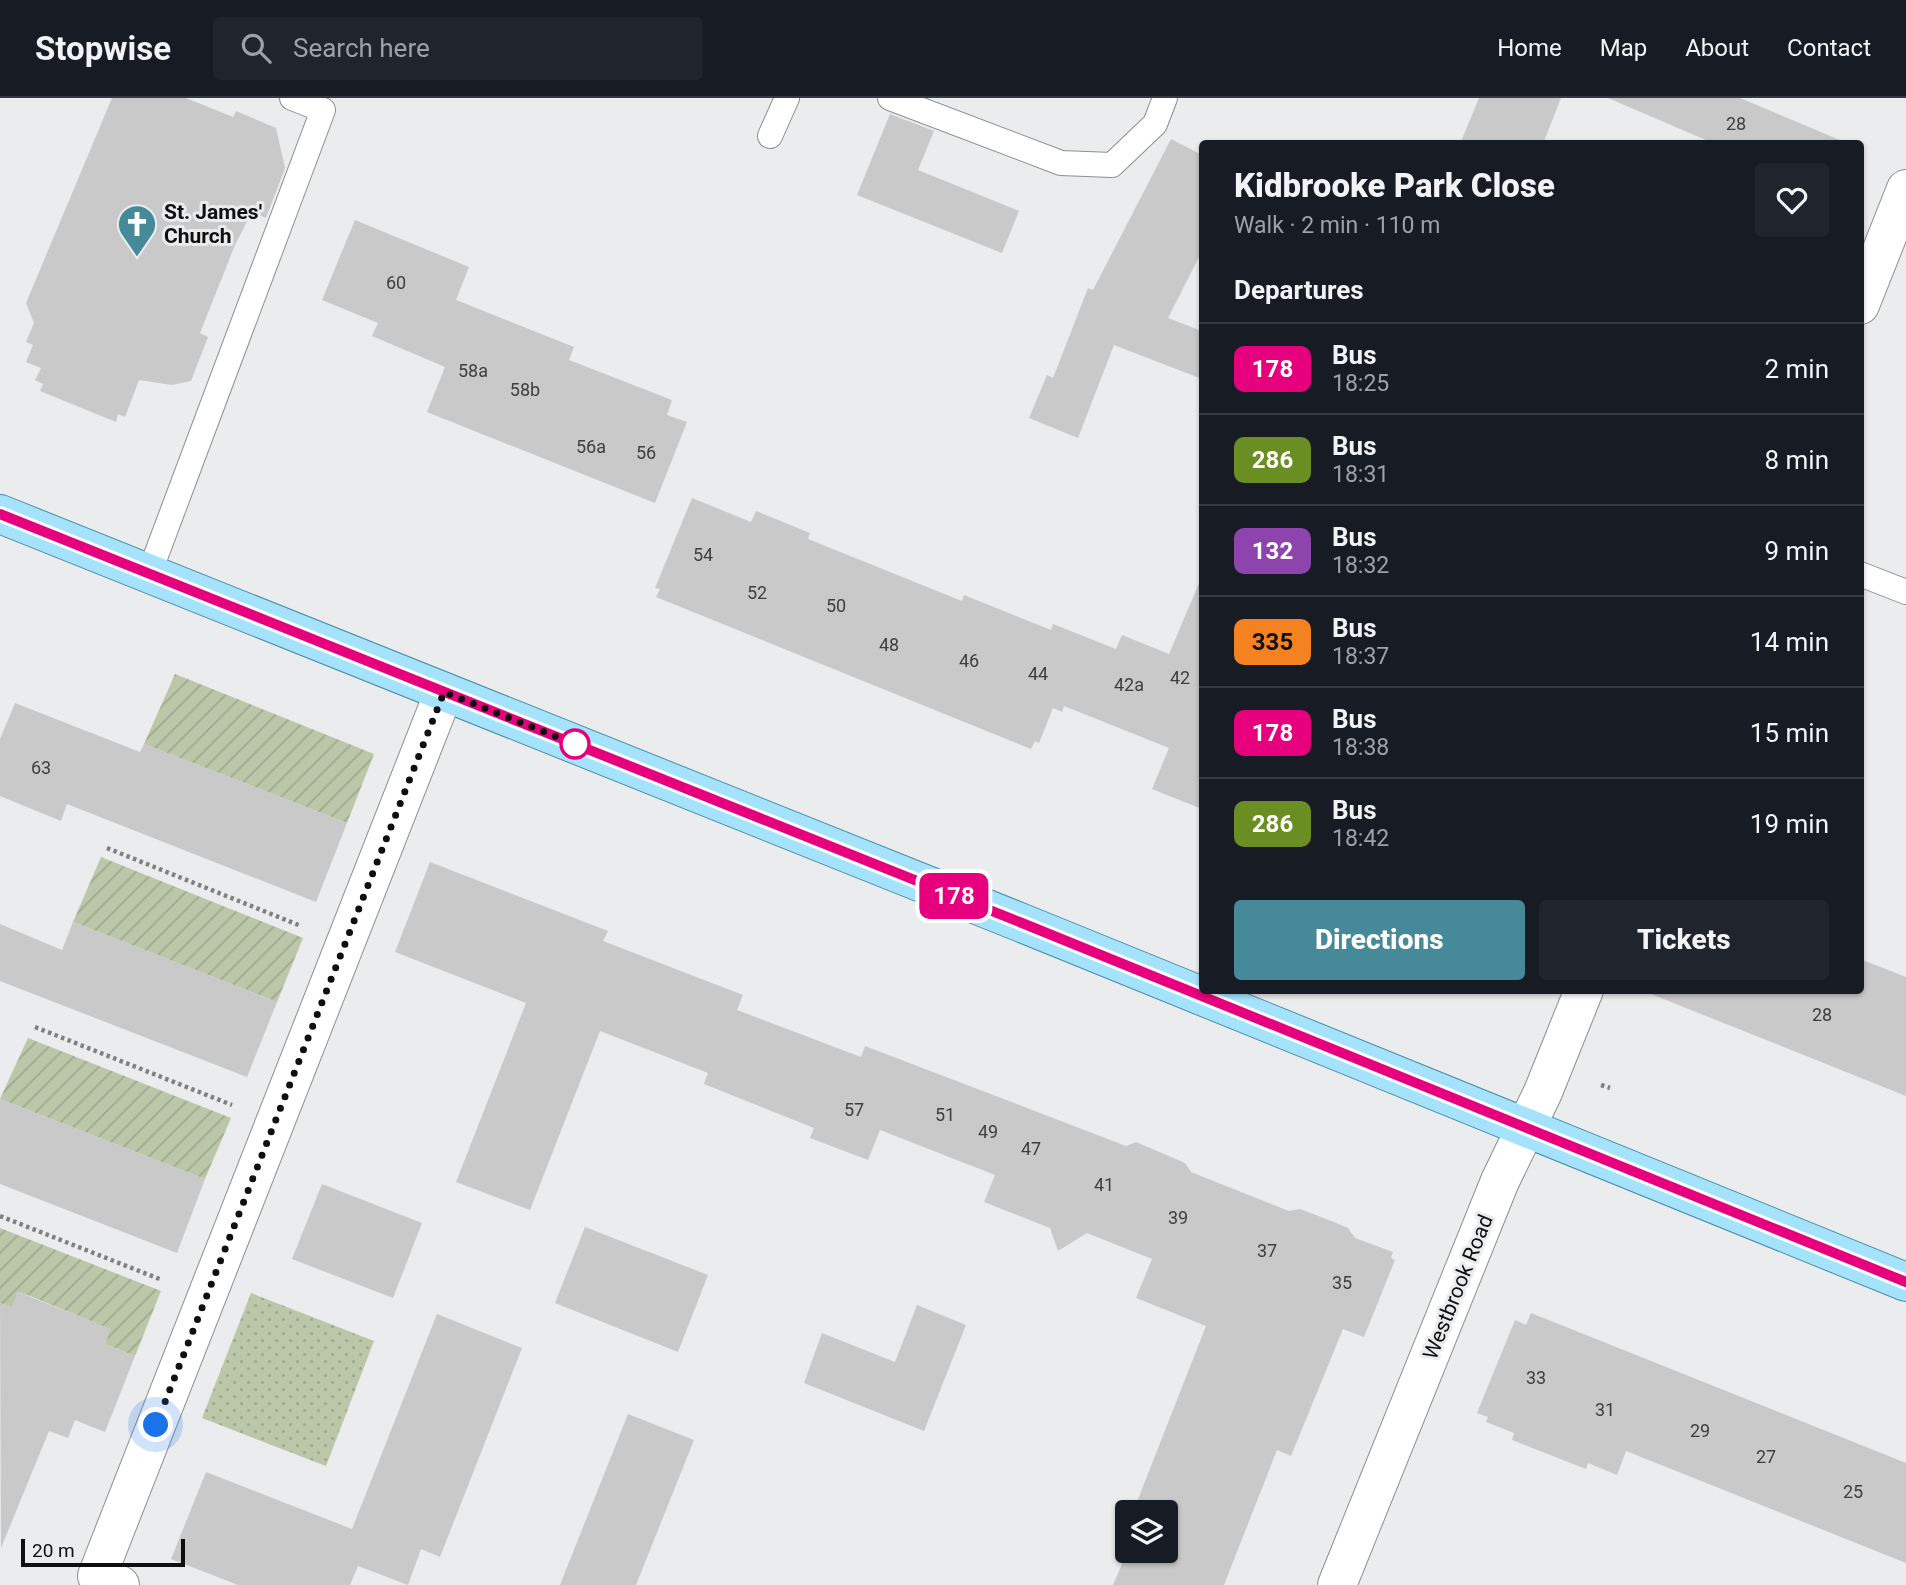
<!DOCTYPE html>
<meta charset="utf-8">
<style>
:root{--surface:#171b24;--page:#20242c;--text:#f1f3f6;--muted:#9ea1a6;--line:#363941;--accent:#468a99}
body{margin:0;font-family:Roboto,sans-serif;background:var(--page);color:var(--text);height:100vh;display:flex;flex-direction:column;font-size:26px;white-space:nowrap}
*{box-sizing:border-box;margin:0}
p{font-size:23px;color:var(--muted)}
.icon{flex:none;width:38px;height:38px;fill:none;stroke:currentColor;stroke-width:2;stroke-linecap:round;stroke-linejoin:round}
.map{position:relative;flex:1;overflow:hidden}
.details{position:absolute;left:1199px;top:42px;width:665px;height:854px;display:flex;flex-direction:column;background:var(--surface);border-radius:7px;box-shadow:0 2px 5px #0004}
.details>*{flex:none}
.badge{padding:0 14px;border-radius:10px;font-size:24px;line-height:46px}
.tools{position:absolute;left:1115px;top:1402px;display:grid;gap:14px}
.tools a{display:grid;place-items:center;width:63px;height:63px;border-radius:7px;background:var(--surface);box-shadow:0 2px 5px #0004;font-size:35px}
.scale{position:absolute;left:21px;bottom:18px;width:164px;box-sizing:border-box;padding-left:7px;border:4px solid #0f0f10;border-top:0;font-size:19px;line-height:24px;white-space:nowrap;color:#0f0f10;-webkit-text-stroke:5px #ebecee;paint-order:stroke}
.you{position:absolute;width:35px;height:35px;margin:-18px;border:5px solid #fff;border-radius:50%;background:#1a73e8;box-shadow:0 0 0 10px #1a73e833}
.map>.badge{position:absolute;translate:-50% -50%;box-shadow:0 0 0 4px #fff}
h2{padding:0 35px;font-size:26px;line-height:63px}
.round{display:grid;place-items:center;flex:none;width:74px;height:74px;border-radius:7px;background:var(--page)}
.summary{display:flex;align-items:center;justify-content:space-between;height:119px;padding:0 35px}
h1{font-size:33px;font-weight:800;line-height:52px}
.cta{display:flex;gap:14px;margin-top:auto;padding:14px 35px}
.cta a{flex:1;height:80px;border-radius:7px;background:var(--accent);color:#fff;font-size:28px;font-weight:800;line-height:80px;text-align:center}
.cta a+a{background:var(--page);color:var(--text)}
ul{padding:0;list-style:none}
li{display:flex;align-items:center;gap:21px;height:91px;padding:0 35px;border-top:2px solid var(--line)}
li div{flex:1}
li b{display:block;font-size:26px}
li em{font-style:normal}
li .badge{min-width:77px;font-weight:700;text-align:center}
header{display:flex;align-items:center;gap:42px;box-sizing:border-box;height:98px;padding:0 35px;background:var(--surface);border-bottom:2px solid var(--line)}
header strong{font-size:33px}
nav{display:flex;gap:38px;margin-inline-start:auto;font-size:24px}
.search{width:490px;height:63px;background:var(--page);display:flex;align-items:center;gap:18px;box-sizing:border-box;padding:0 24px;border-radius:7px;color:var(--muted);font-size:26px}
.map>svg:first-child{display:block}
.grass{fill:url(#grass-dots)}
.garden{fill:url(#garden-furrows)}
.building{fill:#cac9c9}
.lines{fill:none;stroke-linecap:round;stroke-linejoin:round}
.service-casing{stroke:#8c8e8f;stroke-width:26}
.minor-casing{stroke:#8c8e8f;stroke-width:40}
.primary-casing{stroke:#4a8da8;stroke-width:40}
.path{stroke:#808082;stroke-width:4.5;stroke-dasharray:3.5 3.5;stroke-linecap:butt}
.service{stroke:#fff;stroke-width:24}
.minor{stroke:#fff;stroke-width:38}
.primary{stroke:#a5e3fc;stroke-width:38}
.line-casing{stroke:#fff;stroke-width:16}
.line{stroke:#e6007e;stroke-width:10}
.walk{stroke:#0f0f10;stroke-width:7;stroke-dasharray:0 12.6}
.stop-dot{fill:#fff;stroke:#e6007e;stroke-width:3.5}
.labels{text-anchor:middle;stroke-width:6;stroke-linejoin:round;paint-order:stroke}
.number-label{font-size:18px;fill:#3e3e3e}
.poi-label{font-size:21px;font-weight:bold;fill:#0f0f10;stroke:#ebecee;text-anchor:start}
.street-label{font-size:21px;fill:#0f0f10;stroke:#ebecee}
</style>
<header>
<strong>Stopwise</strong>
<div class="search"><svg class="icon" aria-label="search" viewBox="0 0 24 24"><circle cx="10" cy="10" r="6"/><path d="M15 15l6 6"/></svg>Search here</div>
<nav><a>Home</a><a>Map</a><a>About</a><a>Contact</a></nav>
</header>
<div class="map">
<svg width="1906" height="1487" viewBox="0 0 1906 1487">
<defs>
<pattern id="grass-dots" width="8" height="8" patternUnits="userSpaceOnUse" patternTransform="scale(1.75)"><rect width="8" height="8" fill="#bcc6a8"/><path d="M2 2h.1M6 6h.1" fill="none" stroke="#a0a990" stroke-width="1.8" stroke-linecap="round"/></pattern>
<pattern id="garden-furrows" width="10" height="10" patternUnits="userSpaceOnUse" patternTransform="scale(1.75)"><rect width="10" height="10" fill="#bcc6a8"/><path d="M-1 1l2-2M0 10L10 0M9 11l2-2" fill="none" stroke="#a0a990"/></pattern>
</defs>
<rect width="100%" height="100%" fill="#ebecee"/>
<path class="grass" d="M 251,1195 L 374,1243 L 326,1368 L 202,1320 Z"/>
<path class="garden" d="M 175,576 L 374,656 L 347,725 L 144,646 Z
M 101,759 L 303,840 L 277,904 L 73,824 Z
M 28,940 L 231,1020 L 205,1081 L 0,1001 Z
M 0,1130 L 161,1193 L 135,1258 L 105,1246 L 110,1231 L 30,1198 L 18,1194 L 12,1210 L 0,1205 Z"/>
<path class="building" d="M 112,0 L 186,0 L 233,19 L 236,13 L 276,30 L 285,70 L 266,120 L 252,114 L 235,147 L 200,235 L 208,239 L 191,283 L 172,287 L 139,282 L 125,319 L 118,316 L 116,324 L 40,293 L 43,286 L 35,282 L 41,270 L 26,264 L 33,247 L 26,244 L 34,225 L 26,205 Z
M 1479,0 L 1561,0 L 1543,46 L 1460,46 Z
M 1608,0 L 1740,0 L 1847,45 L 1715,46 Z
M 890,16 L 934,33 L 918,72 L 1019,113 L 1002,155 L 857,97 Z
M 1171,41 L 1202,57 L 1202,153 L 1168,220 L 1202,233 L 1202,281 L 1114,247 L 1078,340 L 1029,320 L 1047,277 L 1053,280 L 1088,190 L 1093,192 Z
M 355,122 L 469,169 L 456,202 L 574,249 L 569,262 L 672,302 L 667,317 L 687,324 L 655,405 L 427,314 L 445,269 L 372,238 L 378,225 L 322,202 Z
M 692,400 L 751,424 L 756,413 L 810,435 L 808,441 L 962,503 L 964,497 L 1051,532 L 1053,526 L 1116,551 L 1122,537 L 1169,556 L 1202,478 L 1202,711 L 1152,691 L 1169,650 L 1064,608 L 1062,614 L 1053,610 L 1039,645 L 1035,643 L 1031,651 L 656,499 L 660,491 L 655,490 Z
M 15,605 L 140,654 L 144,646 L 347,725 L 316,804 L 67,706 L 61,723 L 0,698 L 0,641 Z
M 430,764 L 608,833 L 603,843 L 743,897 L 737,912 L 861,959 L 865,948 L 1126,1048 L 1136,1044 L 1185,1065 L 1191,1074 L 1289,1113 L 1300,1111 L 1334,1124 L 1348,1130 L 1355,1140 L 1393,1154 L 1391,1160 L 1395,1162 L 1364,1239 L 1343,1231 L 1291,1358 L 1277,1352 L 1224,1487 L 1113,1487 L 1128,1452 L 1166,1452 L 1166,1414 L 1133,1414 L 1206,1228 L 1136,1200 L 1152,1161 L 1087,1135 L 1058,1153 L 1050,1130 L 984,1104 L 995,1077 L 880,1032 L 868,1062 L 810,1040 L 814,1030 L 704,986 L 708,975 L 600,933 L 530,1112 L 456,1084 L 526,905 L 395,854 Z
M 73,824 L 277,904 L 247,979 L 0,883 L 0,826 L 62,852 Z
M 1860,861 L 1906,879 L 1906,998 L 1646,894 L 1860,892 Z
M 0,1001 L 205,1081 L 177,1155 L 0,1086 Z
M 322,1086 L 422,1125 L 393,1200 L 292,1161 Z
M 585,1129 L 708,1177 L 678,1254 L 555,1205 Z
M 18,1194 L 111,1231 L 105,1246 L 135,1258 L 105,1334 L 75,1322 L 68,1340 L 49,1333 L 1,1450 L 0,1205 L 12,1210 Z
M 917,1207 L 966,1227 L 924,1333 L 804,1285 L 822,1235 L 895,1264 Z
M 1531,1215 L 1906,1365 L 1906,1465 L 1626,1353 L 1617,1377 L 1588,1365 L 1586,1371 L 1512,1342 L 1514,1335 L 1486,1324 L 1488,1319 L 1477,1315 L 1515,1222 L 1526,1227 Z
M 437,1216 L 522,1250 L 440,1459 L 421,1451 L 408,1487 L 358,1468 L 350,1487 L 238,1487 L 171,1461 L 206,1374 L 352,1431 Z
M 628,1316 L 694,1342 L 636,1487 L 560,1487 Z"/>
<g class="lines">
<g class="service-casing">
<path id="service" d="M 890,0 L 1061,65 L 1112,67 L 1155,26 L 1165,0
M 770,38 L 787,0
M 149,476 L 323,12 L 292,0
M 1860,476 L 1906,494"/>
</g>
<g class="minor-casing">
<path id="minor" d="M 1860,207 L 1906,91
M 120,1487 L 97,1478 L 444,594
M 1337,1487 L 1500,1083 L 1543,994 L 1584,892"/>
</g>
<g class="primary-casing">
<path id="primary" d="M 0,416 L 1022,825 L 1906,1184"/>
</g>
<path class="path" d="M 107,750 L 301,828
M 35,929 L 232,1007
M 1601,987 L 1610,990
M 0,1118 L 162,1182"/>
<use href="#service" class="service"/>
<use href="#minor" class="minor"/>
<use href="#primary" class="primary"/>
</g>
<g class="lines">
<g class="line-casing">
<path id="line" d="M 0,416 L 1022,825 L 1906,1184"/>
</g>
<use href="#line" class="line"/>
<path class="walk" d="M 156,1327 L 444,594 L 575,646"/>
</g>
<defs>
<g id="church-pin" transform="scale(2.0125)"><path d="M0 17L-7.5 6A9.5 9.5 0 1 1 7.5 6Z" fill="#468a99" stroke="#ebecee"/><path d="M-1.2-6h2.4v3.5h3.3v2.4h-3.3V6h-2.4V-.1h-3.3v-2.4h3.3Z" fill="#fff"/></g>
</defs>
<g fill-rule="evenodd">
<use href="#church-pin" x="137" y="126"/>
</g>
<circle class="stop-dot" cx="575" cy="646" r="14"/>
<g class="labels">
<g class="number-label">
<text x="1736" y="32">28</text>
<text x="396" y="191">60</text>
<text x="473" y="279">58a</text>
<text x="525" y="298">58b</text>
<text x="591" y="355">56a</text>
<text x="646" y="361">56</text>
<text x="703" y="463">54</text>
<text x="757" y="501">52</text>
<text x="836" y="514">50</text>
<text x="889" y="553">48</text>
<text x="969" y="569">46</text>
<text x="1038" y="582">44</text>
<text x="1180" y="586">42</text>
<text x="1129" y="593">42a</text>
<text x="41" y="676">63</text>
<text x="1822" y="923">28</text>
<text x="854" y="1018">57</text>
<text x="945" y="1023">51</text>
<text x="988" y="1040">49</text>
<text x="1031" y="1057">47</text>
<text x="1104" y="1093">41</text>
<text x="1178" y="1126">39</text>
<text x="1267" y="1159">37</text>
<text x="1342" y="1191">35</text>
<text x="1536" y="1286">33</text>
<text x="1605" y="1318">31</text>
<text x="1700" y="1339">29</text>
<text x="1766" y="1365">27</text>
<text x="1853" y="1400">25</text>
</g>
<g class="poi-label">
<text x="164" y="121">St. James'<tspan x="164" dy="24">Church</tspan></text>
</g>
<g class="street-label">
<text transform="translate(1458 1189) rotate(-68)" y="7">Westbrook Road</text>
</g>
</g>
</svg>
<div class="tools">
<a><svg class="icon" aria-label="layers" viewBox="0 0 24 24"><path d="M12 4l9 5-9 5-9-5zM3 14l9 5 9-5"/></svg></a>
</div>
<div class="scale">20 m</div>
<div class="you" style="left:156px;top:1327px"></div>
<b class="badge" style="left:954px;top:798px;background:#e6007e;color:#fff">178</b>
<section class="details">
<div class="summary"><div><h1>Kidbrooke Park Close</h1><p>Walk · 2 min · 110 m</p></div><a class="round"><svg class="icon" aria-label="heart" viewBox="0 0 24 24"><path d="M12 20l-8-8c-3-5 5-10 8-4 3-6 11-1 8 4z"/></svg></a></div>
<h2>Departures</h2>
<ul>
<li><span class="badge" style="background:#e6007e;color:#fff">178</span><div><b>Bus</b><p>18:25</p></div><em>2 min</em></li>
<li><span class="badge" style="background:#6b8e23;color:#fff">286</span><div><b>Bus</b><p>18:31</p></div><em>8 min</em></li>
<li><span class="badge" style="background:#8e44ad;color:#fff">132</span><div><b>Bus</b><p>18:32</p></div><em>9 min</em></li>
<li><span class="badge" style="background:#f58220;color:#111">335</span><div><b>Bus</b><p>18:37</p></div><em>14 min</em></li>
<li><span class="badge" style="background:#e6007e;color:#fff">178</span><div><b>Bus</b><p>18:38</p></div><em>15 min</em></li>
<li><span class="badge" style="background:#6b8e23;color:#fff">286</span><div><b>Bus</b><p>18:42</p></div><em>19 min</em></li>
</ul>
<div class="cta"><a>Directions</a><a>Tickets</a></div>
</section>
</div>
